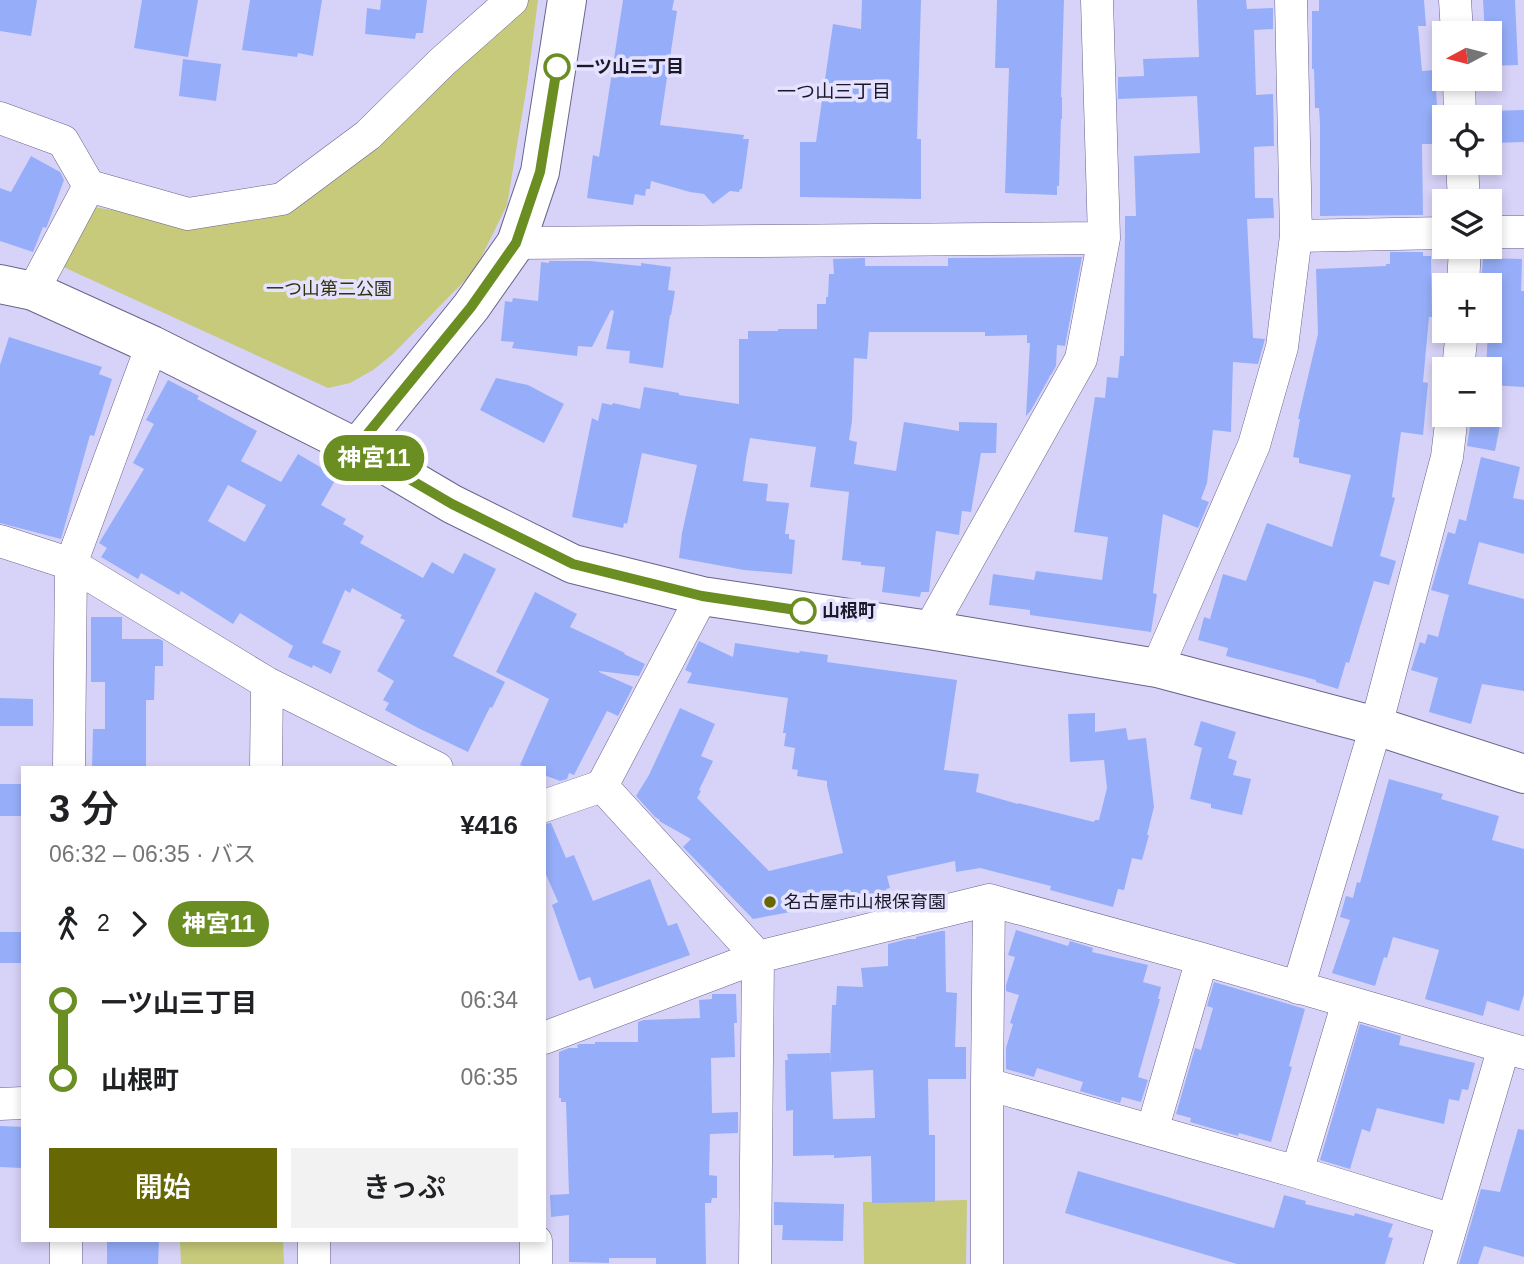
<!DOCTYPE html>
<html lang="ja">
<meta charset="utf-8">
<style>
:root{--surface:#fff;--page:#f2f2f2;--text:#202124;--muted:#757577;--accent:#676803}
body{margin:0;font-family:Helvetica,"Noto Sans JP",sans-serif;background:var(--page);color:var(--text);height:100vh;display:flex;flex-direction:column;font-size:26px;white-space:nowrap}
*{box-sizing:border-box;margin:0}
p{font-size:23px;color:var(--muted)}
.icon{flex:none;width:38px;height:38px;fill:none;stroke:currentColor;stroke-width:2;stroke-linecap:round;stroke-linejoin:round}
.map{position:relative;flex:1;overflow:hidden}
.sheet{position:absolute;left:21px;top:766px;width:525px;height:476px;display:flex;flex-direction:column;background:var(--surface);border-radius:0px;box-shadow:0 4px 10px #0003}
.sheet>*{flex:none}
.badge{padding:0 14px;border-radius:23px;font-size:24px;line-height:46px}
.needle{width:46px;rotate:263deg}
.buttons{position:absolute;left:1432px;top:21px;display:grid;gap:14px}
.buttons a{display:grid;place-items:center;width:70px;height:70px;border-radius:0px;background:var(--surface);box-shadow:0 4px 10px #0003;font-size:35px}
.map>.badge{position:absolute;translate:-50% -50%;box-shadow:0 0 0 4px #fff}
.legs{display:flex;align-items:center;gap:10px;height:77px;padding:0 28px;font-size:23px}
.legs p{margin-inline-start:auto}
.headline{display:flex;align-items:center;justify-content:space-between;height:119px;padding:0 28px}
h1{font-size:38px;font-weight:600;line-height:52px}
.button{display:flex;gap:14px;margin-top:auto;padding:14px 28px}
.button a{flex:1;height:80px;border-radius:0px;background:var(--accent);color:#fff;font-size:28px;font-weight:600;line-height:80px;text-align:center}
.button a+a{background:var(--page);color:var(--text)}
ul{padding:0 28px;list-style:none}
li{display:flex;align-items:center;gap:24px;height:77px;font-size:26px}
li i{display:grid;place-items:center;width:10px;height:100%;margin:0 9px;background:currentColor}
li i::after{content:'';width:18px;height:18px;margin:-9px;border:5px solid;border-radius:50%;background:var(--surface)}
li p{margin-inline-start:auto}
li:first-child i{background:linear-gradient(#0000 50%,currentColor 0)}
li:last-child i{background:linear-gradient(currentColor 50%,#0000 0)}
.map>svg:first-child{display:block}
.green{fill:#c7c97b}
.building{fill:#96aef9;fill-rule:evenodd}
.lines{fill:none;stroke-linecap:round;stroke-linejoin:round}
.minor-casing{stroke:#69638c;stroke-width:33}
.tertiary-casing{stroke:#69638c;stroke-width:40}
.minor{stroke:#fff;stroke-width:32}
.tertiary{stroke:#fff;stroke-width:38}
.line-1-casing{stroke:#fff;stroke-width:16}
.line-1{stroke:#6b8e23;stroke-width:10}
.stop-1-dot{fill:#fff;stroke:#6b8e23;stroke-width:3.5}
.poi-dot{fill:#676803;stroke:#e4e2fe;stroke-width:2.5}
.labels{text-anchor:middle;stroke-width:7;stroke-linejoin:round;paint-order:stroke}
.stop-label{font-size:18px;font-weight:bold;fill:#1b1829;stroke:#e4e2fe;text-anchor:start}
.park-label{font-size:18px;fill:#31310a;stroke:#e4e2fe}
.poi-label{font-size:18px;fill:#1b1829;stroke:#e4e2fe;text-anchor:start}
.neighbourhood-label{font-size:19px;fill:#1b1829;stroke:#e4e2fe}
</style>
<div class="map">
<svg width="1524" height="1264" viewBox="0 0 1524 1264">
<rect width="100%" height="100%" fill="#d7d3f8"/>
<path class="green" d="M 520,0 L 538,0 L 527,85 L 507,205 L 475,270 L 393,354 L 373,370 L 350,383 L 328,388 L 59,265 L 94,207 L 208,226 L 262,219 L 303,200 L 377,144 L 449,77 Z
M 967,1200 L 966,1264 L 864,1264 L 863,1202 Z
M 180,1241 L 283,1241 L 284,1264 L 181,1264 Z"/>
<path class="building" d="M 0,0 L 37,0 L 31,36 L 0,31 Z
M 142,0 L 198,0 L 188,57 L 134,48 Z
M 250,0 L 322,0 L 313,56 L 298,53 L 297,57 L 242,50 Z
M 381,0 L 427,0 L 423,33 L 416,33 L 415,39 L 365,34 L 367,8 L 380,10 Z
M 623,0 L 674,0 L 672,10 L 677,11 L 660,125 L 744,135 L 743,139 L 749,139 L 742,189 L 740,189 L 739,192 L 730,191 L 713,204 L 704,194 L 690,192 L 651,181 L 650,189 L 646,189 L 645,196 L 635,194 L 633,205 L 587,198 L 593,155 L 599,157 Z
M 862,0 L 921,0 L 917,139 L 921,139 L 921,199 L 800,197 L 800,142 L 816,142 L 833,24 L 861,29 Z
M 997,0 L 1064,0 L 1061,97 L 1062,97 L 1062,119 L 1061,119 L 1059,186 L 1057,186 L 1057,195 L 1005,193 L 1009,68 L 995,68 Z
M 1197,0 L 1246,0 L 1247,9 L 1273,8 L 1273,29 L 1254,30 L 1256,95 L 1273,94 L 1274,146 L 1254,147 L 1255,198 L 1273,198 L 1274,218 L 1247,219 L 1253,338 L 1265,339 L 1258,364 L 1233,362 L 1231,432 L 1213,430 L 1207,483 L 1201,499 L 1209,502 L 1198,528 L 1163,514 L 1153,593 L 1157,594 L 1151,632 L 1030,615 L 1030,610 L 989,605 L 993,574 L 1034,580 L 1036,571 L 1102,580 L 1108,537 L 1074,532 L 1095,397 L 1105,398 L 1107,377 L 1118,378 L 1120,356 L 1124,356 L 1125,216 L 1136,216 L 1134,156 L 1200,153 L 1197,96 L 1118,99 L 1118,77 L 1144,76 L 1143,59 L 1199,57 Z
M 1319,0 L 1424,0 L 1426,26 L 1418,26 L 1422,71 L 1435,70 L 1439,144 L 1422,144 L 1423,215 L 1320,216 L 1320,124 L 1319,108 L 1315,108 L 1314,69 L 1312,69 L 1312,11 L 1319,11 Z
M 1483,0 L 1515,0 L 1518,65 L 1489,66 L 1489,33 L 1485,33 Z
M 183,59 L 221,64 L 216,101 L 179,96 Z
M 1524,110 L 1524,142 L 1493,143 L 1493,137 L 1489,137 L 1489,111 Z
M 31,156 L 60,172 L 64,180 L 47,226 L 46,228 L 43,227 L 33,252 L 0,241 L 0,188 L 11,192 Z
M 1390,252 L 1423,252 L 1423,256 L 1431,256 L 1432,317 L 1429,317 L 1423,382 L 1428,383 L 1423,435 L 1401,432 L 1392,497 L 1395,498 L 1380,556 L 1396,561 L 1389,585 L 1374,581 L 1349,663 L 1346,662 L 1338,689 L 1316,682 L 1316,680 L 1226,656 L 1228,648 L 1198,640 L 1204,617 L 1210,619 L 1223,574 L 1246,581 L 1267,523 L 1332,547 L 1351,475 L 1299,463 L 1299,458 L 1293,457 L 1300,419 L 1298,419 L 1318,334 L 1316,269 L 1386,266 L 1386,264 L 1390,264 Z
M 1082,257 L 1065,346 L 1057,345 L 1056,366 L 1051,375 L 1050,375 L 1049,378 L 1031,410 L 1026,416 L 1030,343 L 1027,343 L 1027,335 L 985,336 L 985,332 L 869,332 L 867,359 L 854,358 L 852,421 L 849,440 L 857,442 L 854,464 L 896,471 L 904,422 L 959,431 L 959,422 L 997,423 L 996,453 L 981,453 L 971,512 L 962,511 L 959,535 L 936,531 L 929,592 L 921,592 L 920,597 L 882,592 L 885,567 L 861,565 L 861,562 L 842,560 L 849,492 L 810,487 L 816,447 L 750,438 L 746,459 L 743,481 L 768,484 L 766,501 L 789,503 L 785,534 L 789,534 L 789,539 L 795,540 L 792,574 L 744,570 L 679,558 L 682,533 L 697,465 L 642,453 L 627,524 L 624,523 L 623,528 L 572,517 L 592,418 L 598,421 L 602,403 L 612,405 L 613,403 L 640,409 L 644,387 L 679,393 L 679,395 L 739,404 L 739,339 L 748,339 L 748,331 L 778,331 L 778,329 L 817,329 L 817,304 L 826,304 L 826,297 L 828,297 L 829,274 L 834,274 L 833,259 L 865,258 L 865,266 L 948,266 L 948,258 Z
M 1483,258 L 1522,259 L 1521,291 L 1524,291 L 1524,387 L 1489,385 L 1489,369 L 1486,369 L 1488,331 L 1489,331 L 1489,283 L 1481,283 Z
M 549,261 L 590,261 L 641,266 L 641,263 L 671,267 L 668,290 L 675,291 L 671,315 L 670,315 L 663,368 L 629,363 L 630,351 L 606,349 L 614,311 L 611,310 L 592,347 L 578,346 L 577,356 L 512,348 L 514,342 L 501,341 L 505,301 L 512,302 L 513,298 L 538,301 L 541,262 L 549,263 Z
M 9,337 L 102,367 L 99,374 L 112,379 L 94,436 L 90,435 L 61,539 L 0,523 L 0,365 Z
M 496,378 L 528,385 L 564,404 L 544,443 L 480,410 Z
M 168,380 L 199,396 L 197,399 L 257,431 L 241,461 L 281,482 L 298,454 L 337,477 L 321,505 L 346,519 L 343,524 L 364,536 L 360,543 L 423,578 L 432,562 L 453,574 L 464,553 L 496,569 L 453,656 L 505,682 L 492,708 L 490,707 L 468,752 L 418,728 L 385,710 L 389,703 L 383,700 L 394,681 L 377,671 L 405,620 L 400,618 L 402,615 L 352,588 L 350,593 L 345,590 L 322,643 L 341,651 L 331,674 L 313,665 L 312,668 L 288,657 L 293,646 L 240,613 L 233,624 L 181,591 L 179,595 L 141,573 L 138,579 L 101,557 L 107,548 L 99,543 L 144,469 L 133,463 L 154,424 L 146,420 ZM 228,485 L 266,505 L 245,542 L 208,521 Z
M 1472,415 L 1502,415 L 1495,451 L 1467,446 Z
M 1481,457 L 1520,467 L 1513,498 L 1524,500 L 1524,554 L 1479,542 L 1468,584 L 1524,599 L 1524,691 L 1482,684 L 1471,724 L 1429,712 L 1438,678 L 1411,670 L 1420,642 L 1425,644 L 1428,634 L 1438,637 L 1449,595 L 1431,590 L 1448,532 L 1455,534 L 1459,519 L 1466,521 Z
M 535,592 L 577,614 L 570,627 L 625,653 L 624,654 L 645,664 L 639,676 L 599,671 L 599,672 L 633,687 L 618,716 L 607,711 L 574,775 L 569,773 L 567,779 L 560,781 L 544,775 L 544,768 L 528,768 L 520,765 L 549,699 L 496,672 Z
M 91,617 L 122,617 L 122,639 L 159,639 L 163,641 L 163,666 L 155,666 L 154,700 L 146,700 L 146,768 L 92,768 L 93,729 L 105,729 L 105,682 L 91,682 Z
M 699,641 L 733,657 L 735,643 L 799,653 L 800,651 L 828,655 L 827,662 L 957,680 L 944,770 L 979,774 L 976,792 L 1018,804 L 1018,803 L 1094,822 L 1095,820 L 1099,820 L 1107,788 L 1104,760 L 1070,762 L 1068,714 L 1095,713 L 1095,732 L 1126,728 L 1128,740 L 1146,738 L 1154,807 L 1147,835 L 1149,835 L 1142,860 L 1132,858 L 1124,890 L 1118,889 L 1113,907 L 1050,890 L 1051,886 L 980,868 L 956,872 L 955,861 L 887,876 L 890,888 L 886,889 L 887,894 L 753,919 L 683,847 L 691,839 L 659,821 L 660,820 L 655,817 L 636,796 L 649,775 L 680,708 L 715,724 L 701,756 L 713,761 L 699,790 L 701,791 L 697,798 L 769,871 L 843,853 L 827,786 L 827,781 L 797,776 L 798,770 L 792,769 L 795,748 L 784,746 L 786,733 L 783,733 L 788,698 L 687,683 L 692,673 L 685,670 Z
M 0,698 L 33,699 L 33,726 L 0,726 Z
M 1201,721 L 1236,732 L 1228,758 L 1237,761 L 1233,775 L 1251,779 L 1242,815 L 1211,808 L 1211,804 L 1190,799 L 1202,748 L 1194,745 Z
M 1389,779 L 1443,794 L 1441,799 L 1499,816 L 1492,840 L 1524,849 L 1524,994 L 1519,1011 L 1487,1001 L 1483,1016 L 1425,999 L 1439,950 L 1393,937 L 1387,958 L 1384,957 L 1375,986 L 1332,973 L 1350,920 L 1340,917 L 1346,896 L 1353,898 L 1357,882 L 1360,883 Z
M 0,784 L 23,784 L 23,816 L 0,816 Z
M 551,823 L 566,858 L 574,855 L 593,901 L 650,879 L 668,926 L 677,923 L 690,955 L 594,989 L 590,977 L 579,981 L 552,905 L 558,902 L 544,870 L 544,824 Z
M 1016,930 L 1068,946 L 1070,941 L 1093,948 L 1092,952 L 1148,965 L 1143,982 L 1161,987 L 1158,999 L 1160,999 L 1138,1077 L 1148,1080 L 1141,1102 L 1122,1097 L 1120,1103 L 1080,1091 L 1083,1082 L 1037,1068 L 1034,1077 L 1006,1069 L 1006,1048 L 1013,1024 L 1010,1023 L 1019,995 L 1006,991 L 1006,985 L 1015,957 L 1008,955 Z
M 941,931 L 945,931 L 946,992 L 957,993 L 955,1047 L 966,1047 L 966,1079 L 928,1079 L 929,1135 L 935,1135 L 935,1202 L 872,1203 L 871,1156 L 834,1158 L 834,1155 L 793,1156 L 793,1110 L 786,1111 L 785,1060 L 788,1060 L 787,1054 L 830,1053 L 830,1064 L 832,1005 L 836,1005 L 837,986 L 863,987 L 861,968 L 888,966 L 888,944 L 908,939 L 916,939 L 916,937 ZM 873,1070 L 875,1118 L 833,1119 L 831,1072 Z
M 0,932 L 23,932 L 23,963 L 0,963 Z
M 1214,982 L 1305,1009 L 1289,1066 L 1292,1067 L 1271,1142 L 1239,1133 L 1238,1136 L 1190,1122 L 1191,1118 L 1176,1114 L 1195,1048 L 1201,1050 L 1213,1008 L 1207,1006 Z
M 712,994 L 736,994 L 737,1023 L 734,1023 L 735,1057 L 711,1058 L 712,1113 L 738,1112 L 738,1133 L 710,1134 L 709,1175 L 717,1176 L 717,1198 L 712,1198 L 711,1203 L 705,1203 L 706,1264 L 656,1264 L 656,1258 L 609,1258 L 609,1263 L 569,1262 L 569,1215 L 551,1217 L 550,1195 L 569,1194 L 566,1102 L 561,1102 L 561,1098 L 559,1098 L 559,1052 L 569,1048 L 578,1048 L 577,1045 L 580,1044 L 595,1044 L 595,1042 L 638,1042 L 638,1022 L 644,1020 L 700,1018 L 699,1000 L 712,999 Z
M 1360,1024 L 1401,1036 L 1399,1045 L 1475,1063 L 1468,1090 L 1462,1089 L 1459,1101 L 1449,1099 L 1444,1124 L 1377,1108 L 1370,1132 L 1362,1129 L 1350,1169 L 1320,1160 Z
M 0,1126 L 23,1127 L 22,1168 L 0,1167 Z
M 1518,1129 L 1524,1130 L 1524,1257 L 1484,1246 L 1478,1264 L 1459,1264 L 1481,1189 L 1500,1192 Z
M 1078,1171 L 1274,1228 L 1284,1195 L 1306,1201 L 1305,1204 L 1354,1216 L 1355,1213 L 1393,1224 L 1388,1237 L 1393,1238 L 1385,1264 L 1237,1264 L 1065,1213 Z
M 774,1202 L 844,1204 L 843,1241 L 782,1240 L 783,1225 L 774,1225 Z
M 107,1241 L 159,1241 L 158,1264 L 107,1264 Z"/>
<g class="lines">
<g class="minor-casing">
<path id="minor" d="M 1455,0 L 1457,33
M 1459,79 L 1460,117
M 0,118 L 63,141 L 89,186 L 33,291
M 1462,163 L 1464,201
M 89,186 L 188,214 L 282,199 L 368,135 L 442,62 L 512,0
M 1489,232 L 1524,232
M 1296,236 L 1444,233
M 516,243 L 1104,238
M 1463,285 L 1465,247
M 1458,369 L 1462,331
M 0,541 L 71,564 L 267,683 L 437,768
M 929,630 L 1081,359 L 1104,238 L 1097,0
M 1157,668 L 1254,445 L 1282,347 L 1296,236 L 1291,0
M 69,768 L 71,564 L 152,345
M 266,768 L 267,683
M 602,786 L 758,957 L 755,1264
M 544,806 L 602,786 L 702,596
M 1298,988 L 1376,726 L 1447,457 L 1452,415
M 544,1038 L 758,957 L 989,900 L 1202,959 L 1524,1053
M 987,1084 L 1297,1172 L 1453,1220
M 0,1104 L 23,1103
M 1152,1131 L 1202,959
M 1297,1172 L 1348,1002
M 66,1264 L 66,1241
M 314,1264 L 314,1241
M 536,1264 L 536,1241
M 987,1264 L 987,1084 L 989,900
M 1440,1264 L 1504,1047"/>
</g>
<g class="tertiary-casing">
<path id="tertiary" d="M 0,284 L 33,291 L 152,345 L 357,448 L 452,504 L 573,564 L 702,596 L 929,630 L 1157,668 L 1376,726 L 1524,774
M 357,448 L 471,307 L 516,243 L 540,172 L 567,0"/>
</g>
<use href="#minor" class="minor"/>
<use href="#tertiary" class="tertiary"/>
</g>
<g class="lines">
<g class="line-1-casing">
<path id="line-1" d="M 557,67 L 540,172 L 516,243 L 471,307 L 356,448 L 452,504 L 573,564 L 702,596 L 803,611"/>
</g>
<use href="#line-1" class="line-1"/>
</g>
<g class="stop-1-dot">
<circle cx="557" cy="67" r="12"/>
<circle cx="803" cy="611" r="12"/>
</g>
<circle class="poi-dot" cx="770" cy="902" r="7"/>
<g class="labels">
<g class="stop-label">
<text x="576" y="73">一ツ山三丁目</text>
<text x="822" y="617">山根町</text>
</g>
<g class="park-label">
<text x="329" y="295">一つ山第二公園</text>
</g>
<g class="poi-label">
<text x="784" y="908">名古屋市山根保育園</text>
</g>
<g class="neighbourhood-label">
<text x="834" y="98">一つ山三丁目</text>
</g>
</g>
</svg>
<div class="buttons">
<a><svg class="needle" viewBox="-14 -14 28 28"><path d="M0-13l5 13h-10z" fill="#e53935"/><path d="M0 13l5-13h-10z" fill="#757577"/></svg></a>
<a><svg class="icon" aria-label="locate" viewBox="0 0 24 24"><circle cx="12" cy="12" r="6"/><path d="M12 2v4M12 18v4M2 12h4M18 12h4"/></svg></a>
<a><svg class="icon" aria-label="layers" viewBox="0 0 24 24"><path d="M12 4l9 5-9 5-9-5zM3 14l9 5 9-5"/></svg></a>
<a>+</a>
<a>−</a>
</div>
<b class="badge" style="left:374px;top:458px;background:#6b8e23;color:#fff">神宮11</b>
<section class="sheet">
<div class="headline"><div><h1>3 分</h1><p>06:32 – 06:35 · バス</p></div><b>¥416</b></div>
<div class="legs"><svg class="icon" aria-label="walk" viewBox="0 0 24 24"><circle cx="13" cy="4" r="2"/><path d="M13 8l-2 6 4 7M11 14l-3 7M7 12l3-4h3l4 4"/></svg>2<svg class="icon" aria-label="forward" viewBox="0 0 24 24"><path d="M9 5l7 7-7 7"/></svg><b class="badge" style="background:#6b8e23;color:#fff">神宮11</b></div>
<ul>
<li><i style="color:#6b8e23"></i><b>一ツ山三丁目</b><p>06:34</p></li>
<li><i style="color:#6b8e23"></i><b>山根町</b><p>06:35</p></li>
</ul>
<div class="button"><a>開始</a><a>きっぷ</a></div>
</section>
</div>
